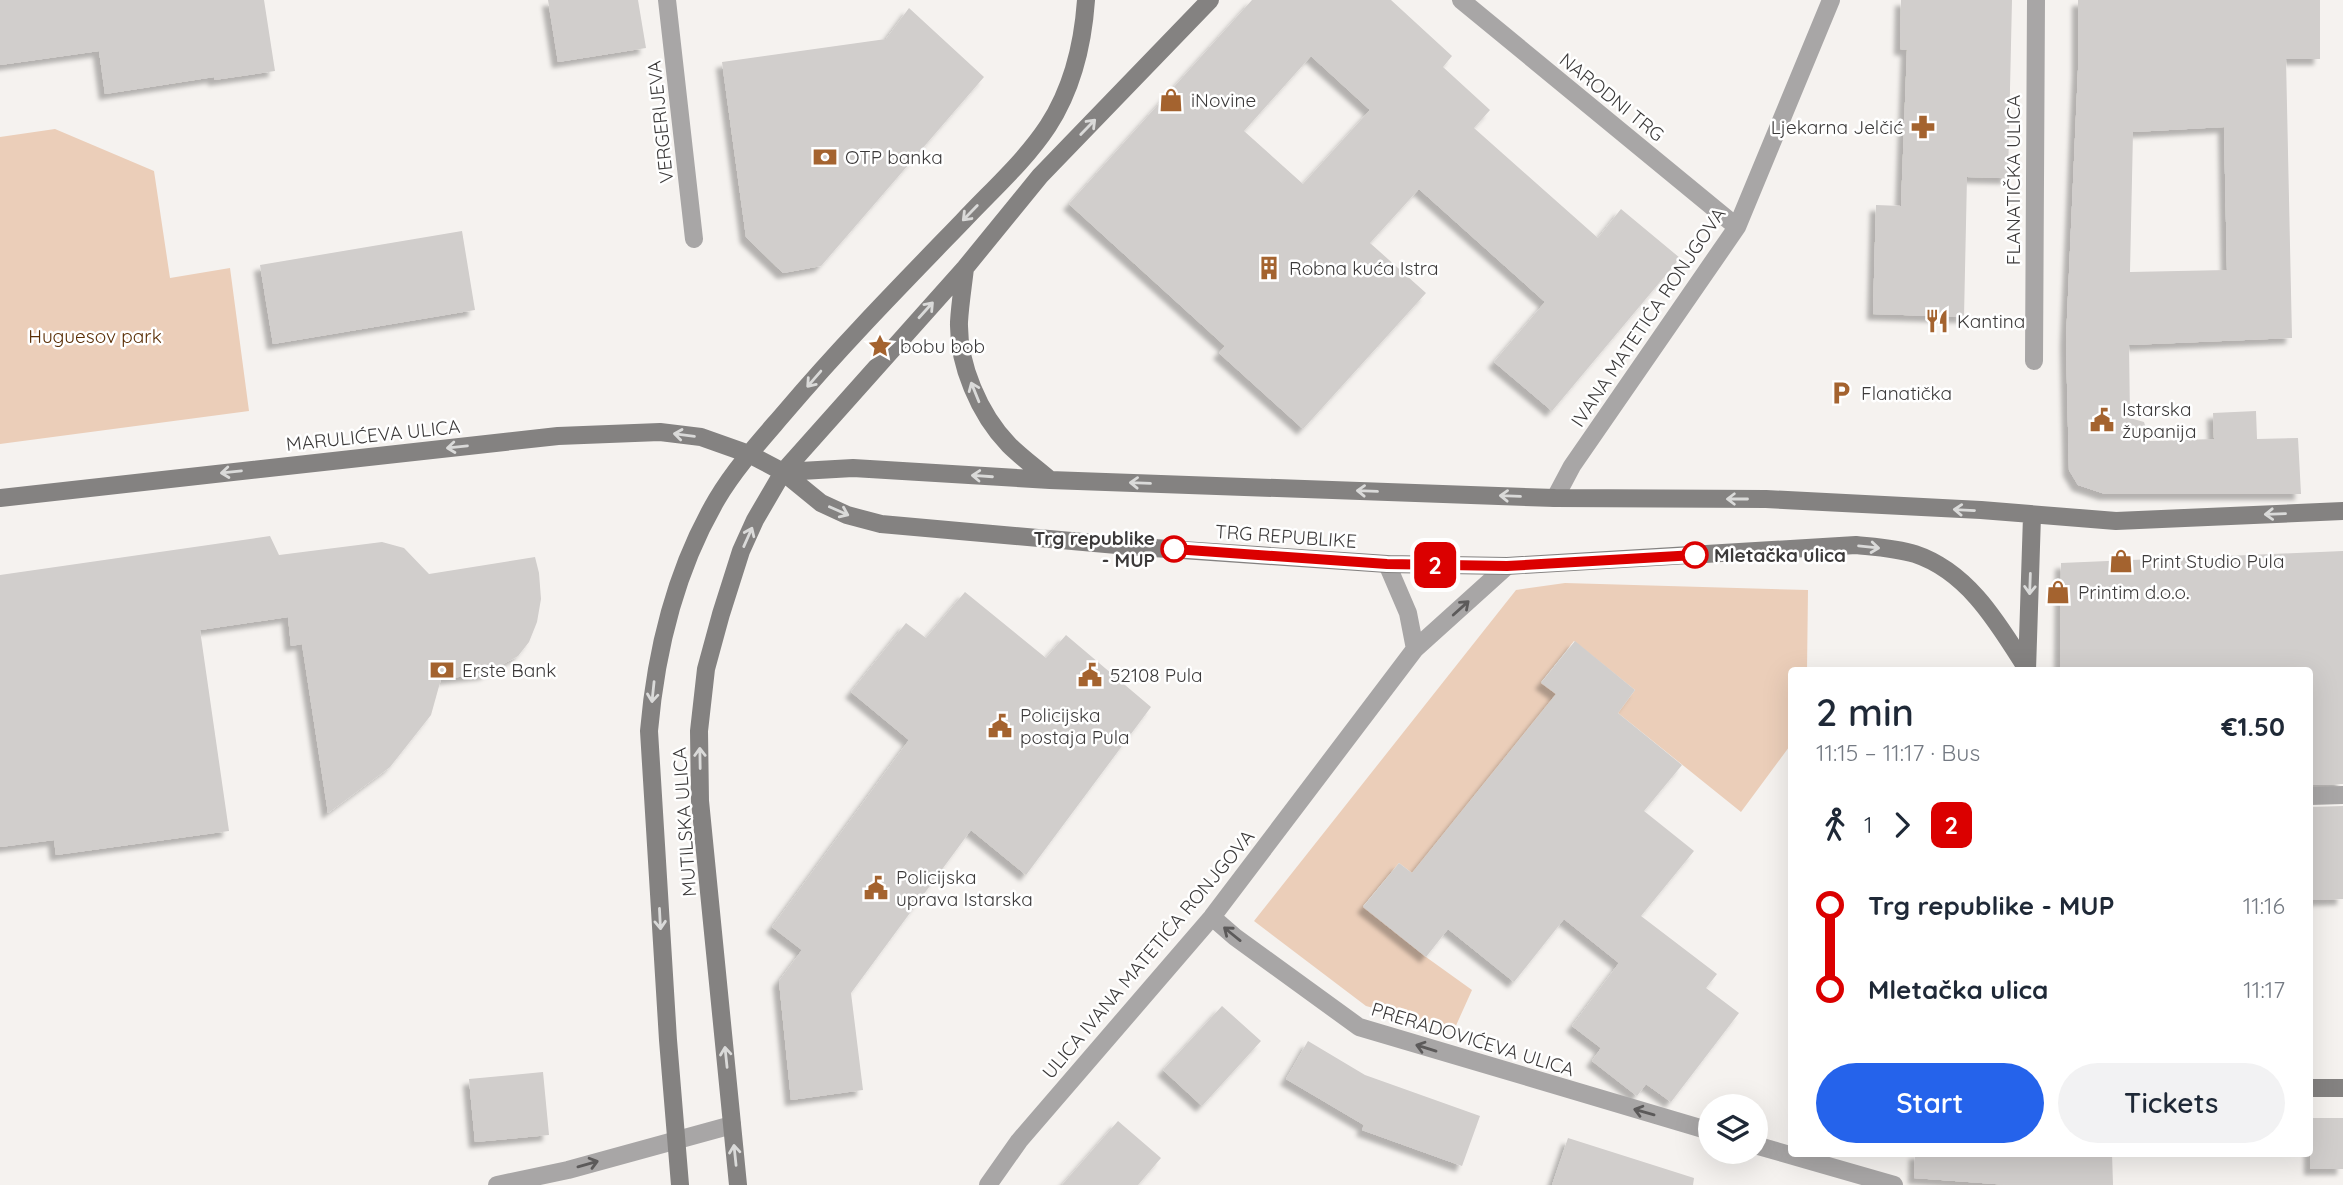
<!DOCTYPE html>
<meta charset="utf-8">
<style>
:root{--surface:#fff;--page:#f2f2f3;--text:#1f2937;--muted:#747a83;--accent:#2563eb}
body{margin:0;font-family:Quicksand,sans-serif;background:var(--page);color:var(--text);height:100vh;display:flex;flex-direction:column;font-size:26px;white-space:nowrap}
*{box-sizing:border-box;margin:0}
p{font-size:23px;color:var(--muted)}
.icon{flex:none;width:38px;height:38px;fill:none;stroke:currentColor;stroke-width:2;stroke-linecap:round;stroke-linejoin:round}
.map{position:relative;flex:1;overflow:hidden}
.side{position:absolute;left:1788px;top:667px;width:525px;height:490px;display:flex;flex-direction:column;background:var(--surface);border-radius:7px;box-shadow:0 7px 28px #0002}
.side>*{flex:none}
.badge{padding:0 14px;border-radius:10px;font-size:24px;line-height:46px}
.tools{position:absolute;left:1698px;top:1094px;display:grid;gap:14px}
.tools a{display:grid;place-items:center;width:70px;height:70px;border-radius:50%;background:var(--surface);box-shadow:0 7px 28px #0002;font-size:35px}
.map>.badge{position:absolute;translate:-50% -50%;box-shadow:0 0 0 4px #fff}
.legs{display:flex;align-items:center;gap:10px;height:77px;padding:0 28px;font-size:23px}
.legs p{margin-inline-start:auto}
.summary{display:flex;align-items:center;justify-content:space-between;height:119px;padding:0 28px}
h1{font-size:38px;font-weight:600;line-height:52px}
.button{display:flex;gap:14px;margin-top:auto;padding:14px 28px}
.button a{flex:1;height:80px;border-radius:42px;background:var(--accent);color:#fff;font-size:28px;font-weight:600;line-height:80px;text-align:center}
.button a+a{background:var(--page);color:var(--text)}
ul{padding:0 28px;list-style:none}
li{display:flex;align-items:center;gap:24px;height:84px;font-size:26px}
li i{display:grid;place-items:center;width:10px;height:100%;margin:0 9px;background:currentColor}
li i::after{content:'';width:18px;height:18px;margin:-9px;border:5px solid;border-radius:50%;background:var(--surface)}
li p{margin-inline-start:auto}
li:first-child i{background:linear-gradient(#0000 50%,currentColor 0)}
li:last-child i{background:linear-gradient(currentColor 50%,#0000 0)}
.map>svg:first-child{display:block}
.green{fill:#ebceb9}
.building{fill:#d1cecc;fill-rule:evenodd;filter:url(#shadow)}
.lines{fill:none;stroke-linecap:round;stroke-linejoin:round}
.street{stroke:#a8a6a6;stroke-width:18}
.secondary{stroke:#848281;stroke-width:18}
.oneway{stroke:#dadad9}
.oneway2{stroke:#5c5a5a}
.line-1-casing{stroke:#fff;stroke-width:16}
.line-1{stroke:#db0000;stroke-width:10}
.stop-1-dot{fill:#fff;stroke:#db0000;stroke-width:3.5}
.labels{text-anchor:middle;stroke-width:5;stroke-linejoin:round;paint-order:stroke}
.street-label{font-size:19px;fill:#3c3a3a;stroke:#fff}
.poi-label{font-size:19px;fill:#3c3a3a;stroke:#fff;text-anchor:start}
.park-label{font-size:19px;fill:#5a2e05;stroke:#fff}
.stop-label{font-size:19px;font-weight:bold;fill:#3c3a3a;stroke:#fff;text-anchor:end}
</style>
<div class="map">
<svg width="2343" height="1185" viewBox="0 0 2343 1185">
<defs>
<filter id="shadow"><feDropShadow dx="-6" dy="6" stdDeviation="2" flood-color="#0004"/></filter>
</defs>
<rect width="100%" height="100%" fill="#f5f2ef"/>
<path class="green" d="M 55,129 L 154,171 L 170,278 L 230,268 L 249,411 L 0,444 L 0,137 Z
M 1565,583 L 1808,590 L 1807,670 L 1792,670 L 1792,743 L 1741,812 L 1618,713 L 1635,690 L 1574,641 L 1541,682 L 1556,694 L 1412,873 L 1399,863 L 1363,906 L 1426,957 L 1472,990 L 1454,1030 L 1366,1006 L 1254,921 L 1516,590 Z"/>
<path class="building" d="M 0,0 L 264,0 L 275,71 L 214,80 L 214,77 L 105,94 L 99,51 L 0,65 Z
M 548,0 L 638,0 L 646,48 L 558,62 Z
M 1252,0 L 1391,0 L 1452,56 L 1443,67 L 1490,110 L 1474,128 L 1598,238 L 1621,209 L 1680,258 L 1552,411 L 1494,362 L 1545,302 L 1419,189 L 1370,243 L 1426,293 L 1303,429 L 1219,353 L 1225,346 L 1069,204 ZM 1311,56 L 1370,110 L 1303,184 L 1244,131 Z
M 1901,0 L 2012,0 L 2008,178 L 1967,177 L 1964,317 L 1873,314 L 1876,205 L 1901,206 L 1907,50 L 1900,49 Z
M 2078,0 L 2320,0 L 2320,59 L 2286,59 L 2292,338 L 2129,345 L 2130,418 L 2144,422 L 2150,441 L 2214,439 L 2213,413 L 2256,411 L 2257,439 L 2298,438 L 2301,494 L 2105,494 L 2078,485 L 2069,470 L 2066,341 L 2078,70 ZM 2224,127 L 2227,270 L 2130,272 L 2133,132 Z
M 909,8 L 984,77 L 821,266 L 783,273 L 746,237 L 722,62 L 886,39 Z
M 462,231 L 475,310 L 273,344 L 260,265 Z
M 270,536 L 279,555 L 382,542 L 404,548 L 429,574 L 535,557 L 539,573 L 541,599 L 537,622 L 529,642 L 518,656 L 485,674 L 441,679 L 431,715 L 390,767 L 328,813 L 302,644 L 291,646 L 288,617 L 200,630 L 229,831 L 56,855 L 54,840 L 0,847 L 0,575 Z
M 2343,551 L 2343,784 L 2310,785 L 2310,670 L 2060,670 L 2061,563 Z
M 965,592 L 1046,658 L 1066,635 L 1151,707 L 1026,875 L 971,830 L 851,993 L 863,1090 L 791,1100 L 779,981 L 802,950 L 772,927 L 909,740 L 851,692 L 906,623 L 926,638 Z
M 1575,641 L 1635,690 L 1618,713 L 1682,765 L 1644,811 L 1694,851 L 1641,916 L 1717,974 L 1706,988 L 1739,1013 L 1671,1102 L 1646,1084 L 1637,1096 L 1592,1061 L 1601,1048 L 1572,1026 L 1619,963 L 1564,919 L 1514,982 L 1448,929 L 1426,957 L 1363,907 L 1399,863 L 1412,873 L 1556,694 L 1541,683 Z
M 2343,806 L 2343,899 L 2310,900 L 2310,807 Z
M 1222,1006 L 1261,1041 L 1202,1106 L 1163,1070 Z
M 1308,1041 L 1365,1075 L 1480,1116 L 1462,1166 L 1362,1130 L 1364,1125 L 1286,1079 Z
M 543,1072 L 549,1135 L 475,1142 L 469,1079 Z
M 2310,1118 L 2343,1118 L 2343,1169 L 2310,1169 Z
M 1118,1121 L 1161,1158 L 1138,1185 L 1062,1185 Z
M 1568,1138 L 1694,1178 L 1693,1185 L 1552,1185 Z
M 1915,1153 L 2112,1153 L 2113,1185 L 2009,1185 L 1914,1178 Z"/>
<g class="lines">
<path class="street" d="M 667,0 L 694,239
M 1461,0 L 1737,227
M 2034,361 L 2036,0
M 1555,498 L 1572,466 L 1737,227 L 1831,0
M 1387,564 L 1408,613 L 1415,649
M 2310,796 L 2343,795
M 1212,917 L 1235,937 L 1359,1027 L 1710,1131
M 1755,1145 L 1894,1185
M 497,1185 L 568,1170 L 732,1125
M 988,1185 L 1019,1141 L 1212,917 L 1415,649 L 1507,566"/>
<path class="secondary" d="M 965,268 C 963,286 960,304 959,322 C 958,364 979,414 1009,445 C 1021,457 1036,468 1050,480
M 783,472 L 853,468 L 1050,480 L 1555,498 L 1766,499 L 1981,510 L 2116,521 L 2343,511
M 0,498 L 558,436 L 660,432 L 701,437 L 749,454 L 783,472 L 821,503 L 847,515 L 881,524 L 1139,547 L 1387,564 L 1507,566 L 1856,545 C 1876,547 1896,548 1915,554 C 1969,572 1999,625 2027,669
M 2027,670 L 2032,516
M 2310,1088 L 2343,1088
M 680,1185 L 668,1040 L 649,731 C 656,650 676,569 717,499 C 736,467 762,439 786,411 C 842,345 903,283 963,221 C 992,190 1025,161 1048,126 C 1072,89 1083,43 1086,0
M 738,1185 L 700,801 L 699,731 L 706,669 L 721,614 L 741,551 L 755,520 L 783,472 L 965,268 L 1040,176 L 1210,0"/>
</g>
<defs><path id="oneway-shaft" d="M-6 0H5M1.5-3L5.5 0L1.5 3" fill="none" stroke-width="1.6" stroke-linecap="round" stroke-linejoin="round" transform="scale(1.75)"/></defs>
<g class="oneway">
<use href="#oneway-shaft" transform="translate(1088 127) rotate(-46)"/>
<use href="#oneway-shaft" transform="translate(970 213) rotate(134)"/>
<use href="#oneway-shaft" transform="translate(926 310) rotate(-48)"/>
<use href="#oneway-shaft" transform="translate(814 379) rotate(131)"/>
<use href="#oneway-shaft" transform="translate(975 392) rotate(-112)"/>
<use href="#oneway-shaft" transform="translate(684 435) rotate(-173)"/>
<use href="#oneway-shaft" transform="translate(457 447) rotate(174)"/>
<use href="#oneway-shaft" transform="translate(231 472) rotate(174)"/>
<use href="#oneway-shaft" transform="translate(982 476) rotate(-176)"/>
<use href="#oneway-shaft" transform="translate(1140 483) rotate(-178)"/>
<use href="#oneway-shaft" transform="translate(1367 491) rotate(-178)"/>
<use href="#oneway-shaft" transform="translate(1510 496) rotate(-178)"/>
<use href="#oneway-shaft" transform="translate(1737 499) rotate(-180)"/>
<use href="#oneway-shaft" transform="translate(1964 510) rotate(-177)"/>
<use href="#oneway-shaft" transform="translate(839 511) rotate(24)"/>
<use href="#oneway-shaft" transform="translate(2275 514) rotate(178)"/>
<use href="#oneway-shaft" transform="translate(748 537) rotate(-66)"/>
<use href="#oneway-shaft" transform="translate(1869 547) rotate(6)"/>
<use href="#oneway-shaft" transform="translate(2030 584) rotate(92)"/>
<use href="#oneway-shaft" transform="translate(653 692) rotate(96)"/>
<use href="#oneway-shaft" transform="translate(700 758) rotate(-91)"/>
<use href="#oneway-shaft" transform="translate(660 919) rotate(87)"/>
<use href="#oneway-shaft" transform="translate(726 1057) rotate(-96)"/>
<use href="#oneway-shaft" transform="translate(735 1155) rotate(-96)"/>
</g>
<g class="oneway2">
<use href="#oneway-shaft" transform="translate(1461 608) rotate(-42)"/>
<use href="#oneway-shaft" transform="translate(1232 934) rotate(-141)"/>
<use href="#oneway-shaft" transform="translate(1426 1048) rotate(-163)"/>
<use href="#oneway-shaft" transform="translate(1644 1112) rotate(-164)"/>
<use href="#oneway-shaft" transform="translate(588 1164) rotate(-16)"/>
</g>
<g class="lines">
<g class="line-1-casing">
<path id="line-1" d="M 1174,549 L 1387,564 L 1507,566 L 1695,555"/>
</g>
<use href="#line-1" class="line-1"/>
</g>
<defs>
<g id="shop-bare" transform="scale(1.89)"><path d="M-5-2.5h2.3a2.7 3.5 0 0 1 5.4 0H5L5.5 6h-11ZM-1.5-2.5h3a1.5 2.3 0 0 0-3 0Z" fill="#a4632f" stroke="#fff" stroke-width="2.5" paint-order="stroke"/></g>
<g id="pharmacy-bare" transform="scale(1.89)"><path d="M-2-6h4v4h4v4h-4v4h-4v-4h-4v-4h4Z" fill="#a4632f" stroke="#fff" stroke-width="2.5" paint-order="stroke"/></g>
<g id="bank-bare" transform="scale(1.89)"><path d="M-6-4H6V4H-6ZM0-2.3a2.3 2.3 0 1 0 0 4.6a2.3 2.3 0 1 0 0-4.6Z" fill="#a4632f" stroke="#fff" stroke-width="2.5" paint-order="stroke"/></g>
<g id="building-bare" transform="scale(1.89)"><path d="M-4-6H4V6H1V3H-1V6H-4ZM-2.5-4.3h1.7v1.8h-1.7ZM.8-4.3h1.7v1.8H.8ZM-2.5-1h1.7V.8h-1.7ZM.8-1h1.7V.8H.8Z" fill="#a4632f" stroke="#fff" stroke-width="2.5" paint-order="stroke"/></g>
<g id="restaurant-bare" transform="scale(1.89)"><path d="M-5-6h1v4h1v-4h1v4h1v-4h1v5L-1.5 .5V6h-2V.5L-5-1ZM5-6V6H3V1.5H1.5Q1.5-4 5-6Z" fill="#a4632f" stroke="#fff" stroke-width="2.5" paint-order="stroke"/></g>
<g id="sight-bare" transform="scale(1.89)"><path d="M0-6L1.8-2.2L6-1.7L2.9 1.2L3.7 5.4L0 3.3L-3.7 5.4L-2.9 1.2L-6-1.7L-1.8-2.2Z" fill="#a4632f" stroke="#fff" stroke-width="2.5" paint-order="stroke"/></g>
<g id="parking-bare" transform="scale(1.89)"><path d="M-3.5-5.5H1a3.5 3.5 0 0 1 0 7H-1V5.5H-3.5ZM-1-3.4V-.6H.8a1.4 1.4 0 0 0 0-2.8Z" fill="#a4632f" stroke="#fff" stroke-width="2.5" paint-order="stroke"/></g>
<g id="civic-bare" transform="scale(1.89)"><path d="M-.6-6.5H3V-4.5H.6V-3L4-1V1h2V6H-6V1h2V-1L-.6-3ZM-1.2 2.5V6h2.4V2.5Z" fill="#a4632f" stroke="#fff" stroke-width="2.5" paint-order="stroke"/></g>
</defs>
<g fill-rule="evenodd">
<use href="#shop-bare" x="1171" y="100"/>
<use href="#pharmacy-bare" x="1923" y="127"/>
<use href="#bank-bare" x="825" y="157"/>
<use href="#building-bare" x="1269" y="268"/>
<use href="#restaurant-bare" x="1937" y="321"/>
<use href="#sight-bare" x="880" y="346"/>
<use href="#parking-bare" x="1841" y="393"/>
<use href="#civic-bare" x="2102" y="420"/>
<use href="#shop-bare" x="2121" y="561"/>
<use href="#shop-bare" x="2058" y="592"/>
<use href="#bank-bare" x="442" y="670"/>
<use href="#civic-bare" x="1090" y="675"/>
<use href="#civic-bare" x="1000" y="726"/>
<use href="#civic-bare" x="876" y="888"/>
</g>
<g class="stop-1-dot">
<circle cx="1174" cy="549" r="12"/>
<circle cx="1695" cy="555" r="12"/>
</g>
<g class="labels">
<g class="street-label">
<text transform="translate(1612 97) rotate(39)" y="7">NARODNI TRG</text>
<text transform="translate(660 122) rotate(-96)" y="7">VERGERIJEVA</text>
<text transform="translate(2013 180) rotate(-90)" y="7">FLANATIČKA ULICA</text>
<text transform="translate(1648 317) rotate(-56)" y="7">IVANA MATETIĆA RONJGOVA</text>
<text transform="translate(373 435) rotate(-6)" y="7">MARULIĆEVA ULICA</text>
<text transform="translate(1286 536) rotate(4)" y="7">TRG REPUBLIKE</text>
<text transform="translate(684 822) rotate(-94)" y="7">MUTILSKA ULICA</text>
<text transform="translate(1148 954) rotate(-50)" y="7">ULICA IVANA MATETIĆA RONJGOVA</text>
<text transform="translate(1473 1039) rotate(17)" y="7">PRERADOVIĆEVA ULICA</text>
</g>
<g class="poi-label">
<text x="1191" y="107">iNovine</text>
<text x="1903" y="134" text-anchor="end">Ljekarna Jelčić</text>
<text x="845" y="164">OTP banka</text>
<text x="1289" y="275">Robna kuća Istra</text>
<text x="1957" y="328">Kantina</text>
<text x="900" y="353">bobu bob</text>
<text x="1861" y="400">Flanatička</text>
<text x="2122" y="416">Istarska<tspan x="2122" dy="22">županija</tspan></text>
<text x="2141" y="568">Print Studio Pula</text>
<text x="2078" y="599">Printim d.o.o.</text>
<text x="462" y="677">Erste Bank</text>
<text x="1110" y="682">52108 Pula</text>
<text x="1020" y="722">Policijska<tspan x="1020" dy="22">postaja Pula</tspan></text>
<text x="896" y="884">Policijska<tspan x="896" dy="22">uprava Istarska</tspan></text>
</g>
<g class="park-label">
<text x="95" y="343">Huguesov park</text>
</g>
<g class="stop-label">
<text x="1155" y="545">Trg republike<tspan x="1155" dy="22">- MUP</tspan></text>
<text x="1714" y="562" text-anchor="start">Mletačka ulica</text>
</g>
</g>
</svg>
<div class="tools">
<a><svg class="icon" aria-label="layers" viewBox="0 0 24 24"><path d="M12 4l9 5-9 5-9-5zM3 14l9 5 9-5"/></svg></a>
</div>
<b class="badge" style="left:1435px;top:565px;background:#db0000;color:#fff">2</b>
<section class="side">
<div class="summary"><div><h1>2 min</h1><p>11:15 – 11:17 · Bus</p></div><b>€1.50</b></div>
<div class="legs"><svg class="icon" aria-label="walk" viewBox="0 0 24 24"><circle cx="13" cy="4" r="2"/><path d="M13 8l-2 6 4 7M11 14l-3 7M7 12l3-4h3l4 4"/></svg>1<svg class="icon" aria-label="forward" viewBox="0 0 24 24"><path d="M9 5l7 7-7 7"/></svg><b class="badge" style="background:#db0000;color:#fff">2</b></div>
<ul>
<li><i style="color:#db0000"></i><b>Trg republike - MUP</b><p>11:16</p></li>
<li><i style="color:#db0000"></i><b>Mletačka ulica</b><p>11:17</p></li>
</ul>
<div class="button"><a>Start</a><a>Tickets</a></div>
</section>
</div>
